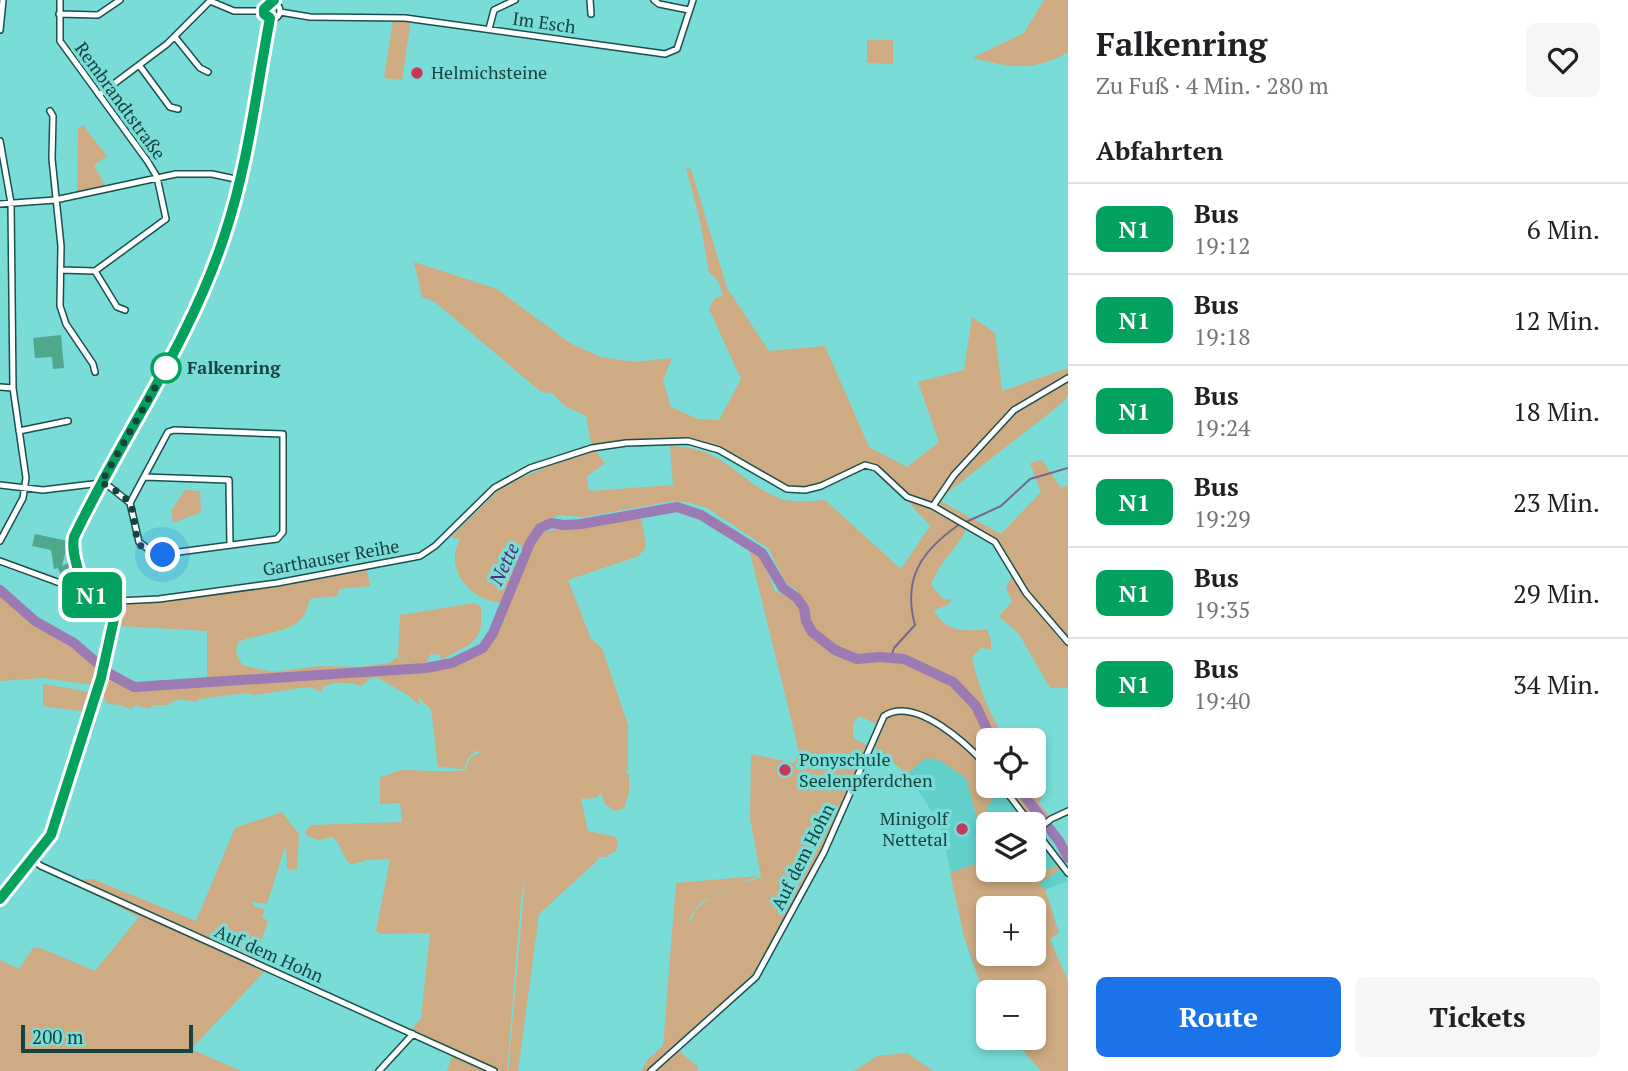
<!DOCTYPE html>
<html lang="de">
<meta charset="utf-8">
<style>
:root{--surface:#fff;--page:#f6f6f6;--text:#202124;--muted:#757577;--line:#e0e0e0;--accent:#1a73e8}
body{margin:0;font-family:"PT Serif",serif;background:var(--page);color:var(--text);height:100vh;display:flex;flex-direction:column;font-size:26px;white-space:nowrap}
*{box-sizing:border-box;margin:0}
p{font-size:23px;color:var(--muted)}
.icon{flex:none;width:38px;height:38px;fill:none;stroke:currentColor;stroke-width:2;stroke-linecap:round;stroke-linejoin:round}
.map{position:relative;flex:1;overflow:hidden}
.drawer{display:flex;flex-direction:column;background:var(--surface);width:560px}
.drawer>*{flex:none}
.badge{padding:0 14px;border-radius:10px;font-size:24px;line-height:46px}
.buttons{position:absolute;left:976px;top:728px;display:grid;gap:14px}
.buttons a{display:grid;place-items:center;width:70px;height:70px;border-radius:10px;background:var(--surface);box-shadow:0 4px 10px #0003;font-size:35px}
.scale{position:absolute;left:21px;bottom:18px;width:172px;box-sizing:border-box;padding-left:7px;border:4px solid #184240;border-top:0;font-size:19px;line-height:24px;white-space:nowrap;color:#184240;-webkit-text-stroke:5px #79dcd7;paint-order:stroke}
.you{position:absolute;width:35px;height:35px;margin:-18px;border:5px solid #fff;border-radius:50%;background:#1a73e8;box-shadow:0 0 0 10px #1a73e833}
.map>.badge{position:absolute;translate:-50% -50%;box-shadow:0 0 0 4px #fff}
h2{padding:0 28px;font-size:26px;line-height:63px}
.round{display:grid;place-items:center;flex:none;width:74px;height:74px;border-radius:10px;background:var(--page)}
.summary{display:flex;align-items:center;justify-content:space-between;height:119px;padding:0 28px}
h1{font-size:33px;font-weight:600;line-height:52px}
.button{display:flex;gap:14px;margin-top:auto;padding:14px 28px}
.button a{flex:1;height:80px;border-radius:10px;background:var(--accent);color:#fff;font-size:28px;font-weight:600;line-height:80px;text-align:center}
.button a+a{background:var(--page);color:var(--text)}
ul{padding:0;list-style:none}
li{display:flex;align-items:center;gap:21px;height:91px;padding:0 28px;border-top:2px solid var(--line)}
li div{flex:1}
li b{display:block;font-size:26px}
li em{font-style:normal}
li .badge{min-width:77px;font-weight:700;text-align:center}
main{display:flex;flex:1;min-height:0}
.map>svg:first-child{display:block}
.built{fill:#61d0ca}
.green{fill:#ceab82;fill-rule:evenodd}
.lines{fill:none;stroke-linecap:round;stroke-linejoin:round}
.stream{stroke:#746991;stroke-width:2}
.river{stroke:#9c7ab4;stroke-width:10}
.building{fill:#50a78c}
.street-casing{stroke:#1a504e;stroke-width:8}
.street{stroke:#fff;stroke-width:5}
.line-casing{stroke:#fff;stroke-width:16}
.line{stroke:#03a15e;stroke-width:10}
.walk{stroke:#184240;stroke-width:7;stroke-dasharray:0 12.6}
.poi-dot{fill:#c7375a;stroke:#79dcd7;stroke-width:2.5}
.stop-dot{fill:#fff;stroke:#03a15e;stroke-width:3.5}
.labels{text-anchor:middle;stroke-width:7;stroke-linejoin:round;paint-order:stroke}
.street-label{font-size:18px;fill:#184240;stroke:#79dcd7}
.poi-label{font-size:18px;fill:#184240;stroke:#79dcd7;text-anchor:start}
.stop-label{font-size:18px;font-weight:bold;fill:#184240;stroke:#79dcd7;text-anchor:start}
.water-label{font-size:19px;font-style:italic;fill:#582b73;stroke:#79dcd7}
</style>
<main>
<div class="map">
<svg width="1068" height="1071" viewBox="0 0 1068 1071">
<rect width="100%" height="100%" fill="#79dcd7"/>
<path class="built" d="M 926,758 L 939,760 L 966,778 L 989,775 L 989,786 L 998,786 L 1028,824 L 989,824 L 989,870 L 1034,870 L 1034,832 L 1057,858 L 1068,881 L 1045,890 L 1059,933 L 1034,908 L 989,908 L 989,954 L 974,967 L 964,936 L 942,832 L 936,818 L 907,774 Z"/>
<path class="green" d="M 1044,0 L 1068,0 L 1068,52 C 1031,73 1011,67 972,58 L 1024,33 Z
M 411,19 L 402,80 L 384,78 L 393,20 Z
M 867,40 L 893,40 L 893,64 L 867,63 Z
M 83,125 L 107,156 L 94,165 L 106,188 L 77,194 L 78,129 Z
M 686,168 L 691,169 L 727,288 L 769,351 L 825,346 L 869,447 L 907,467 L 939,442 L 918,382 L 964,370 L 972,317 L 995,333 L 1002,391 L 1068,368 L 1068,396 L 1061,404 L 938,500 L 1001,534 L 1041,492 L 1030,463 L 1042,460 L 1061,488 L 1068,485 L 1068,688 L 1050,688 L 1019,634 L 999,616 L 1012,602 L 1006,588 L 1014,572 L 999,546 L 968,526 C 958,548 939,562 931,585 L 944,600 L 952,599 L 948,605 L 934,610 C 945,632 965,632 987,629 L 991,641 L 991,650 L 982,647 L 972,657 C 978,687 990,715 1006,740 L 989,740 L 989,763 L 981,767 L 989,775 L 989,786 L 1000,788 L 986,809 L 997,824 L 989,824 L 989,837 L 976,815 L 966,778 L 939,760 L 926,758 L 907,774 L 873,746 L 882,726 L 859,716 L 853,723 L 853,738 L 867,745 L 822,849 L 754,973 L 674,1047 L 698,1067 L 697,1071 L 641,1071 L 648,1059 L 663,1046 L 676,883 L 758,876 L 701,902 L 690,917 L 691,925 C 691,897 738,886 761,877 L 750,818 L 751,754 L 795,763 L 798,747 L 749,549 L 762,560 L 775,591 L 788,597 L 798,591 L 786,583 L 768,548 L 707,508 L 690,503 L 674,501 L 583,517 L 559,515 L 537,525 L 502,602 C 479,603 453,581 455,555 C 455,550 458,544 460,539 L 451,537 L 503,486 L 592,447 L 586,416 L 565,406 L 552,393 L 541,392 L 435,302 L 422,297 L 414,262 L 497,289 L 570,343 L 601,357 L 635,362 L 672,358 L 663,380 L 671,407 L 698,419 L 719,420 L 741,379 L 709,309 L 714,299 L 723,295 L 718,281 L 709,272 L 700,221 ZM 654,441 L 698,442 L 727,455 L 787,489 L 821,486 L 865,465 L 883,474 L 930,526 L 901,569 L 825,500 C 808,501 792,504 776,497 C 733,477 724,447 670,446 L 673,485 L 589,491 L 587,476 L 605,463 L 593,448 Z
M 185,490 L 200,491 L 201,512 L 173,523 L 171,511 Z
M 641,516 L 646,546 L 639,556 L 568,580 L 591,639 L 602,648 L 628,725 L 628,771 L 624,769 L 629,775 L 629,792 L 624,808 L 615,811 L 605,804 L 601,793 L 597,798 L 581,799 L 588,831 L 616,837 L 618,844 L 616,851 L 605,857 L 595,857 L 599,859 L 539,914 L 518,1071 L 508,1071 L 525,880 L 521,900 L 507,1071 L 447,1071 L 454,1050 L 412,1029 L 421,1018 L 430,933 L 380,934 L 376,931 L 390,859 L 367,860 L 351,865 C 342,857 342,846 333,837 L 318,840 L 307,836 L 305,832 L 311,825 L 402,822 L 400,803 L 380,804 L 380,777 C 389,776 394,771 402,770 C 421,770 446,773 465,770 L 471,757 L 482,752 L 476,751 L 469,757 L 464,769 L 438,767 L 431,709 L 418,697 L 420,706 L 408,695 L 376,677 L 369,679 L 362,686 C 350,682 335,681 323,687 L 321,692 L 310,687 L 300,688 L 255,695 L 245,693 L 200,699 L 195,702 C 186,700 175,698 168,705 L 153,705 L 150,709 L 136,705 L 131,709 L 121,705 L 108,704 L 103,698 L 111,673 L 135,684 L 207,680 L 207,631 L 121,626 L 124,609 L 128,604 L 277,587 L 367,570 L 370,586 L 339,589 L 338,595 C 329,599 321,596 310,599 C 308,604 307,610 304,615 C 294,633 256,634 238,642 L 236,652 L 242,665 L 273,672 L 319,666 L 359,667 L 390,663 L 397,657 L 406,661 L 398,656 L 400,615 L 474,603 L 481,607 L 481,627 L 477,637 L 469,645 L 441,660 L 440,655 L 431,654 L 426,663 L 419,664 L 401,674 C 434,672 468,666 491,640 L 537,535 L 541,532 Z
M 0,587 L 37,618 L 70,638 L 101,663 L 94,685 L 43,678 L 0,681 Z
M 43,684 L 90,692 L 92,695 L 86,712 L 43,706 Z
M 1034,785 L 1042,798 L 1038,802 L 1050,817 L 1042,824 L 1032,820 L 1006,786 Z
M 282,812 L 299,834 L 297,870 L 287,869 L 286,844 L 267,904 L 252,902 L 254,907 L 265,909 L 262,917 L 268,921 L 255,958 L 83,882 L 82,879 L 93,879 L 196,921 L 235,828 Z
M 975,864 L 998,874 C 1009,868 1026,867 1035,874 L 1061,864 L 1063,867 L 1039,884 L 1045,889 L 1059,933 L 1050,939 L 1068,981 L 1068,1071 L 1041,1071 L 1012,1038 L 1034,1038 L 1034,992 L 989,992 L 988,1006 L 964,936 L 950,873 ZM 989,908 L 1034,908 L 1034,954 L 989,954 Z
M 62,878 L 265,971 L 191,1049 L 241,1071 L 0,1071 L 0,960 L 19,969 L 33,948 L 38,947 L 95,971 L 139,917 Z
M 907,1053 L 933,1071 L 854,1071 L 877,1056 Z"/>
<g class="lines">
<path class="stream" d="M 966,522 L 1001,506 L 1030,479 L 1068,468
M 891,657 L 894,648 L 915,625 C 902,578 922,550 960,524"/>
<path class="river" d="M 0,590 L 35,621 L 74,643 L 110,674 L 134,687 L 426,668 L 452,663 L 483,648 L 493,633 L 530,543 L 540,528 L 551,523 L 564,525 L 581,524 L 677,507 L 701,515 L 762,553 L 783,588 L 797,598 L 804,608 L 806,621 L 812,632 L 835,650 L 857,659 L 880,657 L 904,659 L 953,682 L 976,706 L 992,740
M 1017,786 L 1059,841 L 1068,858"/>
</g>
<path class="building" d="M 61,335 L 64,368 L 53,369 L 52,357 L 35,358 L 33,338 Z
M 35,534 L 68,541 L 62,566 L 68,563 L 72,574 L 62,578 L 58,568 L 54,569 L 51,550 L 32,546 Z"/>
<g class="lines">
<g class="street-casing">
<path id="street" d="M 60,0 L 60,41 L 148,162 L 157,177 L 166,219 L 95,271 L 61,270
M 590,0 L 591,14
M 654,0 L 659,4 L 689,10
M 210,1 L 234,11 L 264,11
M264 11a8 8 0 1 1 16 0a8 8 0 1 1-16 0Z
M 280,12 L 310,17 L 405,18 L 665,54 L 677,49 L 693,0
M 59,14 L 98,15 L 120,0
M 489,29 L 494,10 L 515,0
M 0,30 L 3,0
M 175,37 L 200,68 L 208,72
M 139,65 L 170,107 L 178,109
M 99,95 L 167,44 L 210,1
M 50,111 L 53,116 L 52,159 L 61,246 L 60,306 L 66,324 L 93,364 L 95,372
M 0,141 L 11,203 L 13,388 L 26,478 L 23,498 L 0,541
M 0,204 L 55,200 L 176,174 L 212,174 L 240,180
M 95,271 L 117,307 L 125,310
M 0,387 L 13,388
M 19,431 L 68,421
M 144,477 L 229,480 L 230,545
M 0,485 L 43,490 L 101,483 L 110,487 L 130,503 L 168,432 L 174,430 L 283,434 L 283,532 L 277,539 L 156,555 L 139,542 L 130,503
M 933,506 L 954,475 L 1014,410 L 1068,378
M 0,561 L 101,598 L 118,601 L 159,599 L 277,583 L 420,556 L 435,546 L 494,488 L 530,468 L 592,448 L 626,443 L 688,441 L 719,450 L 787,489 L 805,490 L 821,486 L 865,465 L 876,468 L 907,497 L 933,506 L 995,542 L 1026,593 L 1068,642
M 79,590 C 83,573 70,557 74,537 C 123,436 189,344 224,237 C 248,166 255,92 270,18
M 1002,786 L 1031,824
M 1034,829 L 1068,873
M 1036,831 L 1051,819 L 1068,811
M 33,860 L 41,866 L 494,1071
M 0,899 L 51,835 L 101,678 L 118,601
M 379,1071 L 413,1034
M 651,1071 L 756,977 L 824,852 L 884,716 C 916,695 969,746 989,768"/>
</g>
<use href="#street" class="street"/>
</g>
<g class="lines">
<g class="line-casing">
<path id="line" d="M 0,899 L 51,835 L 101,678 L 118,601 L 79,590 C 83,572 70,557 74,537 C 122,436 189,344 224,237 C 248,166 256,92 270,18 L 264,14 L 264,9 L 274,0"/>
</g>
<use href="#line" class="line"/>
<path class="walk" d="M 163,555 C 127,557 139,516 129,502 C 124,496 109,485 101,483 L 166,368"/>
</g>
<g class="poi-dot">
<circle cx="417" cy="73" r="7"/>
<circle cx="785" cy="770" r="7"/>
<circle cx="962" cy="829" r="7"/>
</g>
<circle class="stop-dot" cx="166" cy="368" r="14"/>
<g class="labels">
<g class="street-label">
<text transform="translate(544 23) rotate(8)" y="6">Im Esch</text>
<text transform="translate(120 101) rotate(54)" y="6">Rembrandtstraße</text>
<text transform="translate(331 558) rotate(-10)" y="6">Garthauser Reihe</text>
<text transform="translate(803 857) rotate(-63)" y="6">Auf dem Hohn</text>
<text transform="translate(269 954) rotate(24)" y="6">Auf dem Hohn</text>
</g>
<g class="poi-label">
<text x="431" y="79">Helmichsteine</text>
<text x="799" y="766">Ponyschule<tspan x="799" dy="21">Seelenpferdchen</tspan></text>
<text x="948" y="825" text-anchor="end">Minigolf<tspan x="948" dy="21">Nettetal</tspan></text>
</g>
<g class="stop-label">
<text x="187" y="374">Falkenring</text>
</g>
<g class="water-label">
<text transform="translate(504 564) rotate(-65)" y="7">Nette</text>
</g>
</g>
</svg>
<div class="buttons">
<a><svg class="icon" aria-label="locate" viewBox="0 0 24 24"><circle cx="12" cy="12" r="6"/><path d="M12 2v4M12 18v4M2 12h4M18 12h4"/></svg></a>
<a><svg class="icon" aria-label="layers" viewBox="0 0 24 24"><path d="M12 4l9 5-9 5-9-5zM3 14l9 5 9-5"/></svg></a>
<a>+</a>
<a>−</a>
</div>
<div class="scale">200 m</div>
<div class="you" style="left:163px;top:555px"></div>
<b class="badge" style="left:92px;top:595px;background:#03a15e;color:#fff">N1</b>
</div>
<section class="drawer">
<div class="summary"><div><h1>Falkenring</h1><p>Zu Fuß · 4 Min. · 280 m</p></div><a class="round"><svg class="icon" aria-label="heart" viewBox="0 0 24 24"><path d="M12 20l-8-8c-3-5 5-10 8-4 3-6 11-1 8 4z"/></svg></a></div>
<h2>Abfahrten</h2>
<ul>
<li><span class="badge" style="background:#03a15e;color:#fff">N1</span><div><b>Bus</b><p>19:12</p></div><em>6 Min.</em></li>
<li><span class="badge" style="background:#03a15e;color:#fff">N1</span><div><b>Bus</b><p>19:18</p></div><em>12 Min.</em></li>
<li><span class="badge" style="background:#03a15e;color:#fff">N1</span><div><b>Bus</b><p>19:24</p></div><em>18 Min.</em></li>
<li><span class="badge" style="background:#03a15e;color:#fff">N1</span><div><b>Bus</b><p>19:29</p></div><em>23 Min.</em></li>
<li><span class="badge" style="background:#03a15e;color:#fff">N1</span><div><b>Bus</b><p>19:35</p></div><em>29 Min.</em></li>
<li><span class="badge" style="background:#03a15e;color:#fff">N1</span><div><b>Bus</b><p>19:40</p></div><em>34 Min.</em></li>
</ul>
<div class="button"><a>Route</a><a>Tickets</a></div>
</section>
</main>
